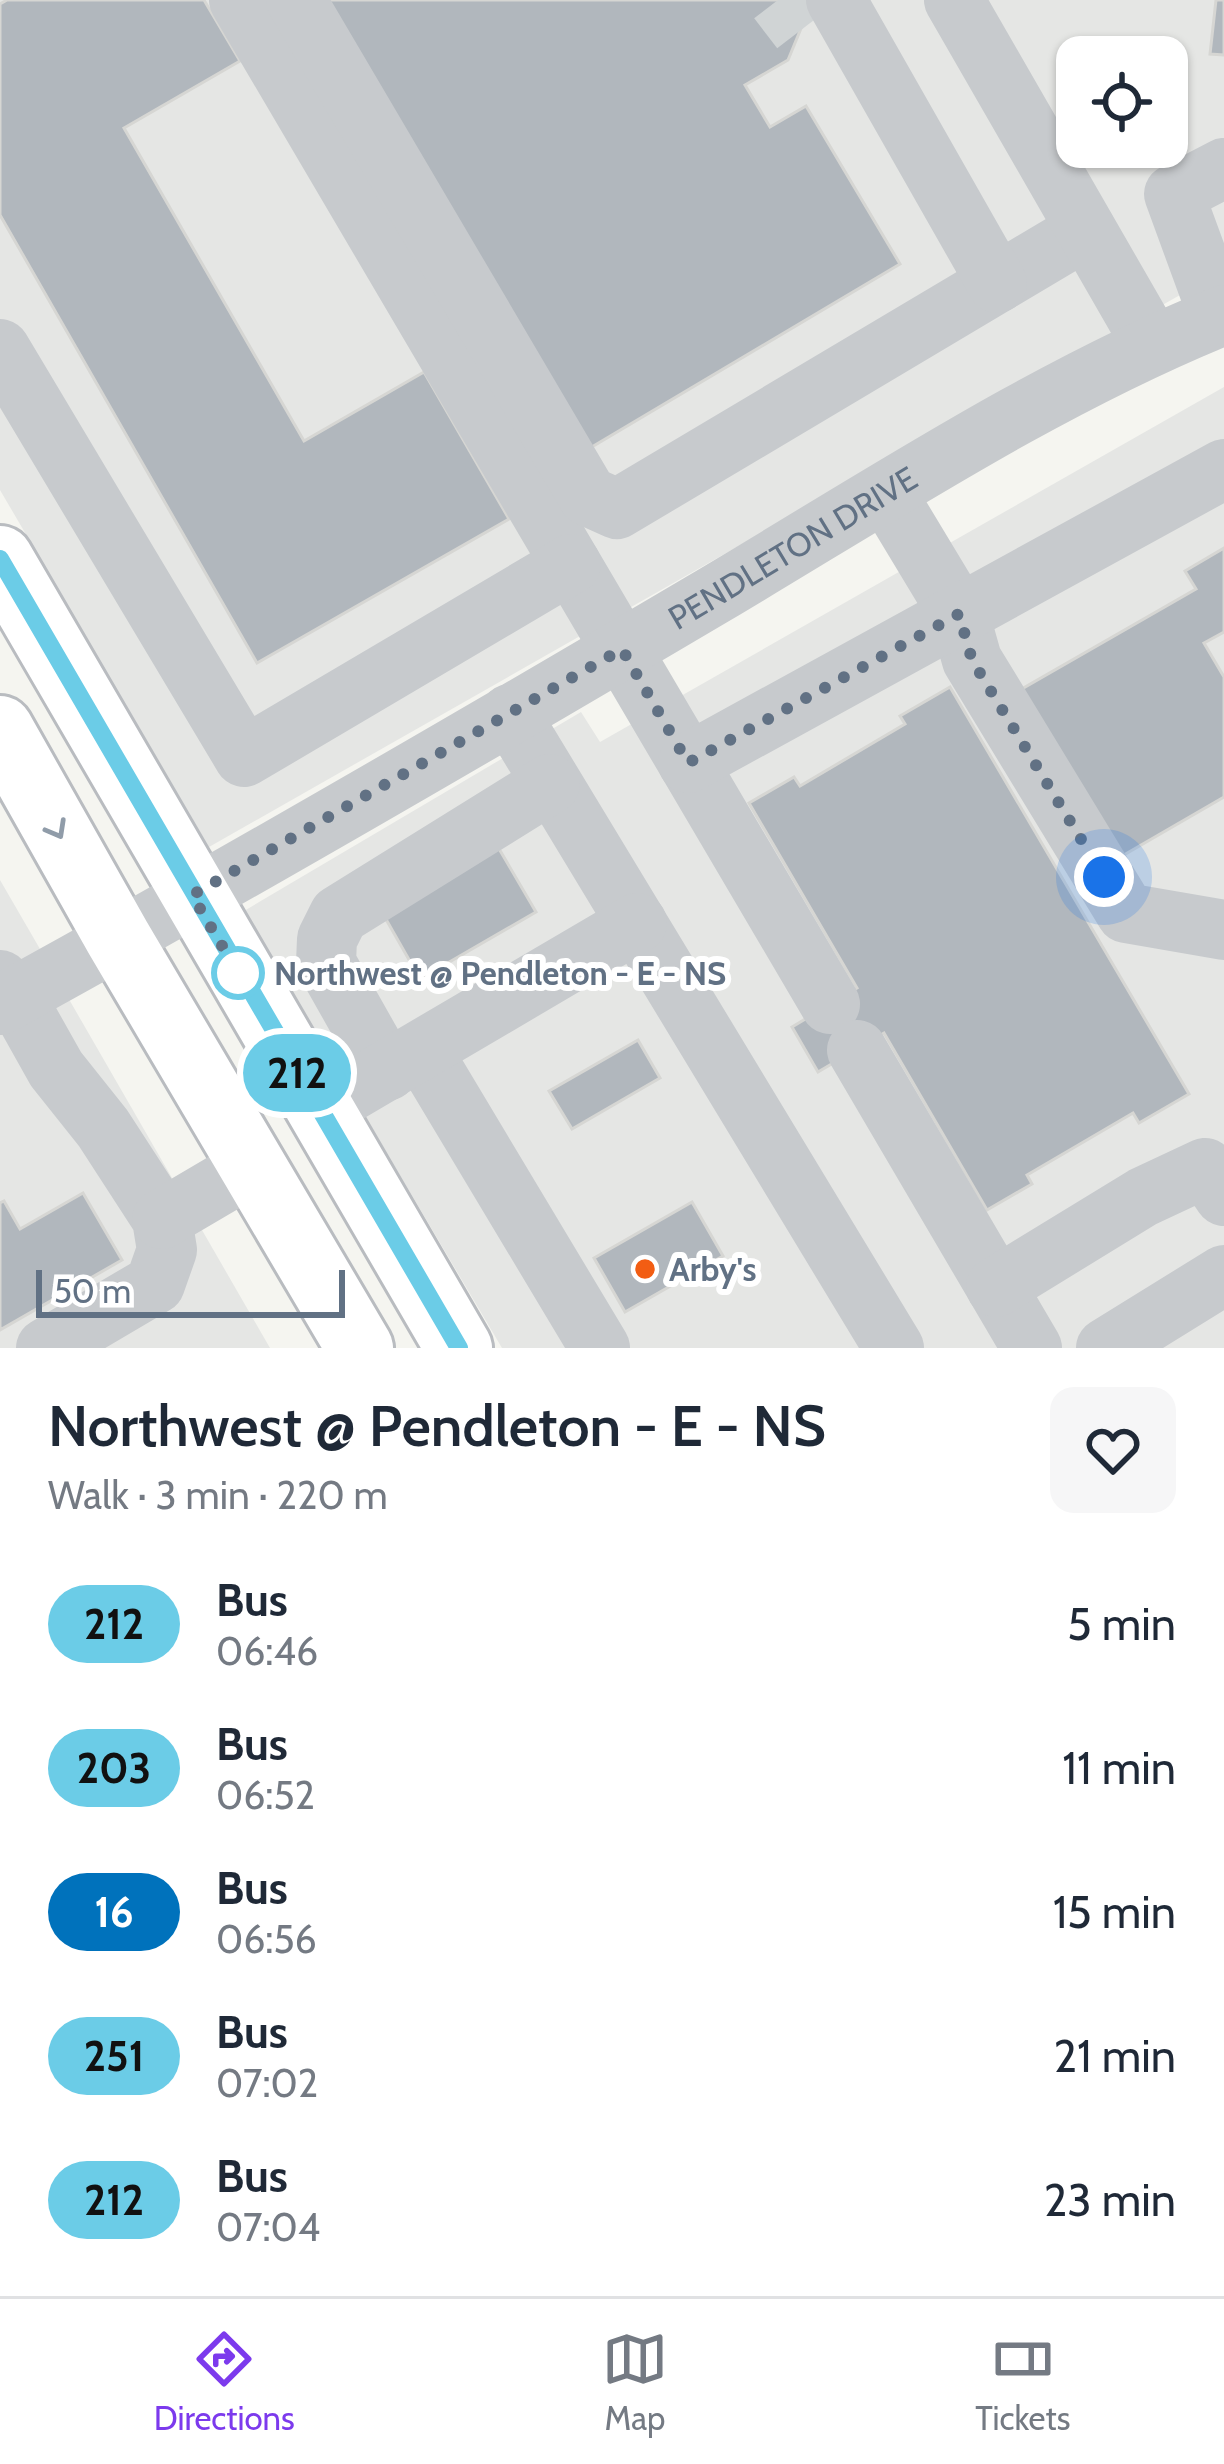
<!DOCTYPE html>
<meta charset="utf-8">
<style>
:root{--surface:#fff;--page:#f6f6f7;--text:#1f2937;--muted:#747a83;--line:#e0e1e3;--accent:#7c3aed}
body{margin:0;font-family:Cabin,sans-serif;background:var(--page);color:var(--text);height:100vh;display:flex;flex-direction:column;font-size:45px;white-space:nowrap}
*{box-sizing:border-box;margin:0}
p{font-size:39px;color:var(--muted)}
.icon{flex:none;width:66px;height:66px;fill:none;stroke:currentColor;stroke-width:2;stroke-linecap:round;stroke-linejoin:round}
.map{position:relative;height:1348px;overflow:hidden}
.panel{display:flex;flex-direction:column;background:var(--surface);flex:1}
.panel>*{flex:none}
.badge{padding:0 24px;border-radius:39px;font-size:42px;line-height:78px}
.controls{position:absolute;left:1056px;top:36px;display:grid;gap:24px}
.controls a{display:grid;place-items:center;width:132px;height:132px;border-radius:24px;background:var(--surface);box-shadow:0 3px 9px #0004;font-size:60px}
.scale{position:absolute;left:36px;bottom:30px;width:309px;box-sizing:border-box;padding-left:12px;border:6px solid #617184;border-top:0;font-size:33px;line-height:42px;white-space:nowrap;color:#617184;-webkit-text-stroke:9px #fff;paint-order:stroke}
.you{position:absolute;width:60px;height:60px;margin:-30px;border:9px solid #fff;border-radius:50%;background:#1a73e8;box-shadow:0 0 0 18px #1a73e833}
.map>.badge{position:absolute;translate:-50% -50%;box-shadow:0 0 0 6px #fff}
.round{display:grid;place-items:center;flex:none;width:126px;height:126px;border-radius:24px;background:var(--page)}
.headline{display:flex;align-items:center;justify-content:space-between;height:204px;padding:0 48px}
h1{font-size:57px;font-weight:600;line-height:90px}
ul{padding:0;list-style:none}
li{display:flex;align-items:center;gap:36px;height:144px;padding:0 48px}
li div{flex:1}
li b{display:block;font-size:45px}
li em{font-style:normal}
li .badge{min-width:132px;font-weight:700;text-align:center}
.tab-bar{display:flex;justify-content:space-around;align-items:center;height:168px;border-top:3px solid var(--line);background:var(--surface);font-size:33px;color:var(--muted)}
.tab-bar a{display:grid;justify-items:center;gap:6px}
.tab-bar .selected{color:var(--accent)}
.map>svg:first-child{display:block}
.built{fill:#e5e6e4;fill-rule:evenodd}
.building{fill:#b1b7bd;stroke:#d6d6d3;stroke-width:3}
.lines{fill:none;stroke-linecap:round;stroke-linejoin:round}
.minor-tunnel{stroke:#d0d4d5;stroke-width:60;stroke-dasharray:60 30;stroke-linecap:butt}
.major-casing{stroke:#b9bcc0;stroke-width:72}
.minor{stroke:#c7cacd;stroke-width:60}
.major{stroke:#fff;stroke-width:66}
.oneway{stroke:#909ca9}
.line-casing{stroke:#fff;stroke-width:27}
.line{stroke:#6bcce7;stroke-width:18}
.walk{stroke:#617184;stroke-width:12;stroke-dasharray:0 21.6}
.stop-dot{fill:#fff;stroke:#6bcce7;stroke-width:6}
.poi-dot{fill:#f25d13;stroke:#fff;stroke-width:4.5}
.labels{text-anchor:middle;stroke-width:12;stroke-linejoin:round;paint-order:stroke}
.street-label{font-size:33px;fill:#617184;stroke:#fff}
.stop-label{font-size:33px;font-weight:bold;fill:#617184;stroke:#fff;text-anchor:start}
.poi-label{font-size:33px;font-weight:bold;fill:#617184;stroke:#fff;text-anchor:start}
</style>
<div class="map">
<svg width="1224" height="1348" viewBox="0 0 1224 1348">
<rect width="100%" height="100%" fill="#f5f5f0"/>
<path class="built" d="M 0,0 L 1224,0 L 1224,270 L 209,847 L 0,490 ZM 1077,57 L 1167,57 L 1167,147 L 1077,147 Z
M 1224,387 L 1224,1348 L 502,1348 L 244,911 L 581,712 L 600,742 Z
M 0,880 L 40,949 L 270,1348 L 0,1348 Z"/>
<path class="building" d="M 7,0 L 204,0 L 240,61 L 124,128 L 304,441 L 424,372 L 509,519 L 257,663 L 0,215 L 0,4 Z
M 312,0 L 802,0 L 802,26 L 788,60 L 745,85 L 770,127 L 806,106 L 900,264 L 580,454 Z
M 1216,0 L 1224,0 L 1224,55 L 1210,54 Z
M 1224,548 L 1224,632 L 1204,643 L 1224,677 L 1224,797 L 1110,863 L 1013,694 L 1196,589 L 1185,571 Z
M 950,687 L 1189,1094 L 1139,1123 L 1133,1113 L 1027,1175 L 1032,1184 L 987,1210 L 884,1033 L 818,1072 L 792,1027 L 857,988 L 749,803 L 794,777 L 800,786 L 905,724 L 900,716 Z
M 498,847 L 536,912 L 420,979 L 383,914 Z
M 638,1040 L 660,1078 L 572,1129 L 549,1091 Z
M 83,1193 L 122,1260 L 0,1330 L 0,1203 L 4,1201 L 20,1229 Z
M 692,1202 L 723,1256 L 625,1312 L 594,1258 Z"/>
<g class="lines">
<path class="minor-tunnel" d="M 778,0 L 801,30"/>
<g class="major-casing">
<path id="major" d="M 0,559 L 459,1348
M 0,729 L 118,938 L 360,1348"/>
</g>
<g class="minor">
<path d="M 239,0 L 830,1004"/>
<path d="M 296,0 L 588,496 L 617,509 L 1086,230"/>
<path d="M 836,0 L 997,283"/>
<path d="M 954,0 L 1152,344"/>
<path d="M 1219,317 L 1174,194 L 1224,168"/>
<path d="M 0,349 L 244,757 L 571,564"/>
<path d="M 886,493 L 959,614 L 972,660 L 1126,913 L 1224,930"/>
<path d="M 510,714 L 894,1348"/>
<path d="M 688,763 L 1224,469"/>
<path d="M 0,980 L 15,996 L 56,1069 L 103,1128 L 162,1219 L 167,1250 L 155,1284 L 46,1348"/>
<path id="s1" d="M 0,1005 C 241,873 479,734 716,594 C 881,496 1046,387 1224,315"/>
<path d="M 857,1050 L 1032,1348"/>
<path d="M 422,1051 L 600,1348"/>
<path d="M 387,1071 L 326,963 L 327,939 L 339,915 L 550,784"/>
<path d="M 319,1110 L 637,923"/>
<path d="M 162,1219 L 252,1166"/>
<path d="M 996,1287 L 1143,1197 L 1205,1168 L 1224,1196"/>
<path d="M 1106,1348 L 1224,1275"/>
</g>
<use href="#major" class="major"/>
</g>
<defs><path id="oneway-chevron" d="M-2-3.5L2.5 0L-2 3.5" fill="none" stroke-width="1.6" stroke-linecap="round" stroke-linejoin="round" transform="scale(3)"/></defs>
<use class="oneway" href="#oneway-chevron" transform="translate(57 830) rotate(61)"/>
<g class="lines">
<g class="line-casing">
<path id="line" d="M 0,559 L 459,1348"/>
</g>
<use href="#line" class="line"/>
<path class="walk" d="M 238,973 L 241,978 L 192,895 L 622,649 L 688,763 L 959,614 L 972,660 L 1104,877"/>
</g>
<circle class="stop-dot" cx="238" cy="973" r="24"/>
<circle class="poi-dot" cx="645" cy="1269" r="12"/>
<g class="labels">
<g class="street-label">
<text dy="12" stroke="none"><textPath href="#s1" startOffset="915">PENDLETON DRIVE</textPath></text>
</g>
<g class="stop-label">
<text x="274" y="985">Northwest @ Pendleton - E - NS</text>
</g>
<g class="poi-label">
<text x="669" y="1281">Arby's</text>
</g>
</g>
</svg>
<div class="controls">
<a><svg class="icon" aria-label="locate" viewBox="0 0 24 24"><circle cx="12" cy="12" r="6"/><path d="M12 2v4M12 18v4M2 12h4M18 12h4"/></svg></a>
</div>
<div class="scale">50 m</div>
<div class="you" style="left:1104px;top:877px"></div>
<b class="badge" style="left:297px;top:1073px;background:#6bcce7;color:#111">212</b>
</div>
<section class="panel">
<div class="headline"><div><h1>Northwest @ Pendleton - E - NS</h1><p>Walk · 3 min · 220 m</p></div><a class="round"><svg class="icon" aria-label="heart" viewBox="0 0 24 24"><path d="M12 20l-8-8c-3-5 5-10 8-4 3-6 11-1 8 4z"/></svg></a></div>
<ul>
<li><span class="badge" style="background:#6bcce7;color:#111">212</span><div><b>Bus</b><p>06:46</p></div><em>5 min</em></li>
<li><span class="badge" style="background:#6bcce7;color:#111">203</span><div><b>Bus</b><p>06:52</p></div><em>11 min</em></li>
<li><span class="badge" style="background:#0072bc;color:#fff">16</span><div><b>Bus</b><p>06:56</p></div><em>15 min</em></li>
<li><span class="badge" style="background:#6bcce7;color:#111">251</span><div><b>Bus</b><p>07:02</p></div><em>21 min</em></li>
<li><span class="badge" style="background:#6bcce7;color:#111">212</span><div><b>Bus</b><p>07:04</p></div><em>23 min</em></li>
</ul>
</section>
<nav class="tab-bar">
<a class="selected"><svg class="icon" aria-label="directions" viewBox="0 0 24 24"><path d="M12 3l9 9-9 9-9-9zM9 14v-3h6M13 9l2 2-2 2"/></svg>Directions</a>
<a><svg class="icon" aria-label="map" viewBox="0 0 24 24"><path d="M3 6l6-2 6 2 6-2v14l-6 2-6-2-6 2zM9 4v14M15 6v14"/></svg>Map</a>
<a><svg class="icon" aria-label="tickets" viewBox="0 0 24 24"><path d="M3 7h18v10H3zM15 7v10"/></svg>Tickets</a>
</nav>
